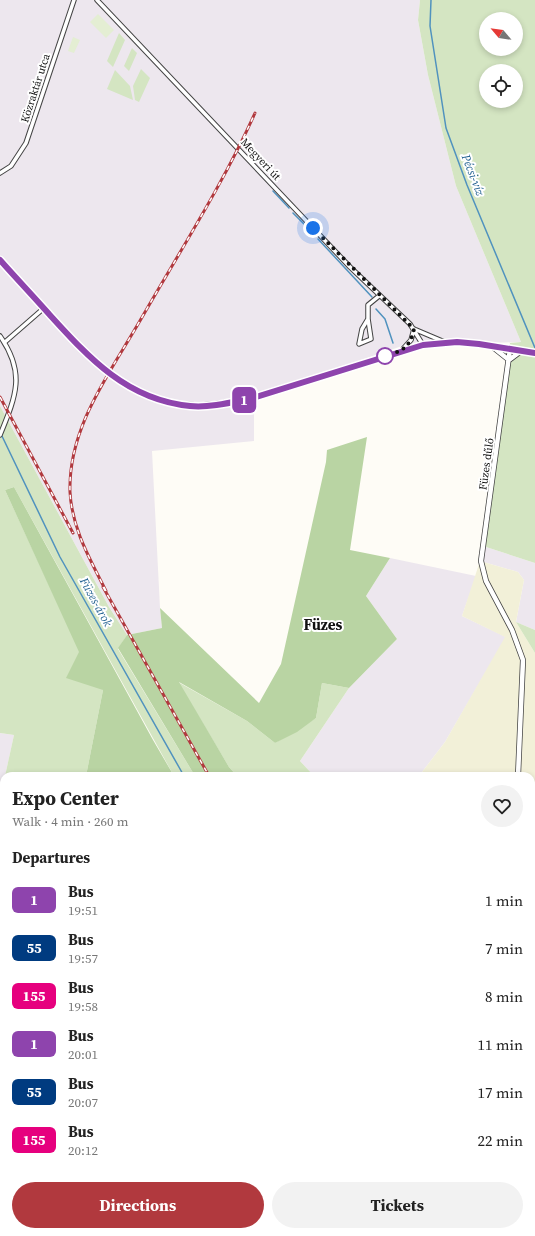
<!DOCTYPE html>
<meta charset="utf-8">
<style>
:root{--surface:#fff;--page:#f2f2f2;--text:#222;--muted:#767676;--accent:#b1393e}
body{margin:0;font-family:"Source Serif 4",serif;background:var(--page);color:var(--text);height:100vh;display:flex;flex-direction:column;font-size:15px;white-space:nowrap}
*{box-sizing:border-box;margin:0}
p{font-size:13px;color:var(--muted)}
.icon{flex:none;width:22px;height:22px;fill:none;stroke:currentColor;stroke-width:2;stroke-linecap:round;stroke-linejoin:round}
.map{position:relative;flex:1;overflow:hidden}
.sheet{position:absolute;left:0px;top:772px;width:535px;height:464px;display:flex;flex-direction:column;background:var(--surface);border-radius:12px 12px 0 0;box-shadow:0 2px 6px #0003}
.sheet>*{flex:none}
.badge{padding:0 8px;border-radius:6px;font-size:14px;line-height:26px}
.needle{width:26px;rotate:299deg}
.tools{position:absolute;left:479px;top:12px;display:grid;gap:8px}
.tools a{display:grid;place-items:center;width:44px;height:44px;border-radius:50%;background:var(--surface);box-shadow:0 2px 6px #0003;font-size:20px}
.you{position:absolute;width:20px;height:20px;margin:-10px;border:3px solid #fff;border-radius:50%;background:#1a73e8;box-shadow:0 0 0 6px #1a73e833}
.map>.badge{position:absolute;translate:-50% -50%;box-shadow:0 0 0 2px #fff}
h2{padding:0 12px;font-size:15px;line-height:36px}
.round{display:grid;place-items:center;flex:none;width:42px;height:42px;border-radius:21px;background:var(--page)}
.summary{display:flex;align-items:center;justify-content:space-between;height:68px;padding:0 12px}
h1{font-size:19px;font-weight:700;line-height:30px}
.action{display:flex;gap:8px;margin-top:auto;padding:8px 12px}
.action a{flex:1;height:46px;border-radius:24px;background:var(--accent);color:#fff;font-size:16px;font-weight:700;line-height:46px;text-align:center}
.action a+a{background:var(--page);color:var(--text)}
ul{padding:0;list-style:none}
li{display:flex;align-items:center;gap:12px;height:48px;padding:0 12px}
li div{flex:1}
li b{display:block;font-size:15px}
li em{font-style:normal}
li .badge{min-width:44px;font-weight:700;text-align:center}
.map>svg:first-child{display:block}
.industrial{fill:#ede7ee}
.farmland{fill:#f2f0d8}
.green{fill:#d4e5c2;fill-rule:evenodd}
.forest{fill:#b9d4a3}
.pitch{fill:#e4eed3}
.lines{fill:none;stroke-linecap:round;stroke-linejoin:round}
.stream{stroke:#5092be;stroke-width:1.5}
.minor-casing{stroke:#444;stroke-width:5.5}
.tertiary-casing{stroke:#444;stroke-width:6}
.primary-casing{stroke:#222;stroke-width:8}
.minor{stroke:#fff;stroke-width:3.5}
.tertiary{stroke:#fff;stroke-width:4.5}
.primary{stroke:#e8ce7c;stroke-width:5.5}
.rail-casing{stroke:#b1393e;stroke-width:3}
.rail{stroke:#fff;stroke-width:1.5;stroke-dasharray:4.5;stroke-linecap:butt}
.tertiary-bridge-casing{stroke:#444;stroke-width:6;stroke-linecap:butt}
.tertiary-bridge{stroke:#fff;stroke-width:4.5}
.line-casing{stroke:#fff;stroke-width:9}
.line{stroke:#8e44ad;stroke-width:6}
.walk{stroke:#111;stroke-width:4;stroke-dasharray:0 7.2}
.stop-dot{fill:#fff;stroke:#8e44ad;stroke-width:2}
.labels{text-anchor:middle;stroke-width:4;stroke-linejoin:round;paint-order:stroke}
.street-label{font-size:11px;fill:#111;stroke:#fff}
.water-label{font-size:12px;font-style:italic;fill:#286594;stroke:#fff}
.district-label{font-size:15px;font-weight:bold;fill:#111;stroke:#fff}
</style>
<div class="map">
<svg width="535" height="1236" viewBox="0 0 535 1236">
<rect width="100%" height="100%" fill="#fefcf6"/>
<path class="industrial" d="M 0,0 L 420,0 L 418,20 L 428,75 L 456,186 L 521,342 L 402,346 L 254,397 L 254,441 L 152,451 L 160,608 L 162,628 L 127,635 L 109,607 L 0,406 Z
M 483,546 L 535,563 L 535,630 L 516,622 L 524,580 L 518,572 L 480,561 Z
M 390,558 L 476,576 L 462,616 L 506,637 L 445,742 L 419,776 L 314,776 L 300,761 L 349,688 L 397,639 L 366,596 Z
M 0,733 L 14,735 L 0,799 Z"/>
<path class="farmland" d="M 480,561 L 518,572 L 524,580 L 516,622 L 535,653 L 535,1020 L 531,1018 L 531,776 L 419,776 L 445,742 L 505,637 L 462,616 Z
M 0,873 L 4,874 L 4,1232 L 531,1232 L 531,1198 L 535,1198 L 535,1236 L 0,1236 Z"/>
<path class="green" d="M 420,0 L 535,0 L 535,563 L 483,546 L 510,343 L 521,342 L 456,186 L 428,75 L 418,20 ZM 486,19 L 516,19 L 516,49 L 486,49 ZM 486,71 L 516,71 L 516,101 L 486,101 Z
M 119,33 L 125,40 L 113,67 L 107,61 Z
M 132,48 L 137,53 L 129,71 L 124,66 Z
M 141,69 L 150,78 L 139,102 L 135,100 L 133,86 Z
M 115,70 L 130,86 L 133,100 L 107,89 Z
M 0,406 L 109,607 L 127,635 L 118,649 L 195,776 L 174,776 L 14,487 L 5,490 L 80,652 L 103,690 L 86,776 L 5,776 L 14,735 L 0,733 Z
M 516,622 L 535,630 L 535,653 Z
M 178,682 L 247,721 L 275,743 L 316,718 L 322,683 L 349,688 L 300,761 L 314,776 L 237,776 L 229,767 Z
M 4,780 L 4,862 L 1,873 L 0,799 Z
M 531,1018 L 535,1020 L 535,1198 L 531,1198 Z"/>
<path class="forest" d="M 367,437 L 350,550 L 390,558 L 366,596 L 397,639 L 349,688 L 322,683 L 316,718 L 297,732 L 275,743 L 247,721 L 179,682 L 229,767 L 237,776 L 195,776 L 118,648 L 127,635 L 162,628 L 160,608 L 259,703 L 281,664 L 326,462 L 327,450 Z
M 14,487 L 153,740 L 174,776 L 86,776 L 103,690 L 66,678 L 79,652 L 5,490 Z"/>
<path class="pitch" d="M 98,14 L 114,30 L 106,38 L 90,22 Z
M 73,37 L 80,40 L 74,53 L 68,51 Z"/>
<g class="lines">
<path class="stream" d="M 431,0 L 430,26 L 446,128 L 467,185 L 535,348
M 273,191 L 289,208
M 293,213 L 307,227
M 318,239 L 372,297
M 376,309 L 385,319 L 393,343
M 1,434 L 60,557 L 184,776
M 421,1232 L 422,1236"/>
<g class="minor-casing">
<path id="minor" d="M 97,0 L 350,267 L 410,324 L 423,345
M 0,173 L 11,166 L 26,143 L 74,0
M 368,319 L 371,339 L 359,344 L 362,329 L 368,319 L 368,305 L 379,296
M 414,329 L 447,343
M 0,336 C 26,373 16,396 0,435
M 5,342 L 44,308
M 401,351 L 411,340 L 414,329"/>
</g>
<g class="tertiary-casing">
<path id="tertiary" d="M 0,260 L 86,353
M 494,348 L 509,360 L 521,351
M 510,349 L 481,561 L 486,581 L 512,630 L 523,660 L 518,776
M 113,376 C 164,411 194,409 253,398 L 423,345 L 457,342 L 479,344 L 535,353
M 531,953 L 535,961"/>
</g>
<g class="primary-casing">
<path id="primary" d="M 531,1027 L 535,1025
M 139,1236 L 146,1232"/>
</g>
<use href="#minor" class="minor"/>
<use href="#tertiary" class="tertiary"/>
<use href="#primary" class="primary"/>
<g class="rail-casing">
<path id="rail" d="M 0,397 L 73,533
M 103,587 L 209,776
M 106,591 C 90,559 72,529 70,492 C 68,427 110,373 141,319 C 180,251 223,184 255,113"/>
</g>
<use href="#rail" class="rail"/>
<g class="tertiary-bridge-casing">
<path id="tertiary-bridge" d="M 86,353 L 113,376"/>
</g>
<use href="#tertiary-bridge" class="tertiary-bridge"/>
</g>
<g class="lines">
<g class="line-casing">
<path id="line" d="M 0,260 C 16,278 33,296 49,314 C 89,358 127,400 190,406 C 210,408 233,402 253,398 L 423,345 L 457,342 L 479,344 L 535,353"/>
</g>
<use href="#line" class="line"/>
<path class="walk" d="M 313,228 L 414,329 C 410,348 402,351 385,356"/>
</g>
<circle class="stop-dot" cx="385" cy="356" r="8"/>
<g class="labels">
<g class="street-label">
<text transform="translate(35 88) rotate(-72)" y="4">Közraktár utca</text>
<text transform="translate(261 159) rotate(47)" y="4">Megyeri út</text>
<text transform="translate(486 464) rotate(-82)" y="4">Füzes dűlő</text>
</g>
<g class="water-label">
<text transform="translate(473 175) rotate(69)" y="4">Pécsi-víz</text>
<text transform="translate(96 602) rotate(61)" y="4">Füzes-árok</text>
</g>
<g class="district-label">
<text x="323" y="630">Füzes</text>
</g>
</g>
</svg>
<div class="tools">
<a><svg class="needle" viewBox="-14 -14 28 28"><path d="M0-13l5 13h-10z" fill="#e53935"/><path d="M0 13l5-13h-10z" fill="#767676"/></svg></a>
<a><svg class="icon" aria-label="locate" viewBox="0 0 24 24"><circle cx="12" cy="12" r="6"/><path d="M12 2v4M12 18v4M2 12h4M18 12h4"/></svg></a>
</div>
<div class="you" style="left:313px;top:228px"></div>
<b class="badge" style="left:244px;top:400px;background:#8e44ad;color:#fff">1</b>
<section class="sheet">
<div class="summary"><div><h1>Expo Center</h1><p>Walk · 4 min · 260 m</p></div><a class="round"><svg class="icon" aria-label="heart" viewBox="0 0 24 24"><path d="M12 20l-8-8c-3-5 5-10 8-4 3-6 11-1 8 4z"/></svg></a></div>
<h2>Departures</h2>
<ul>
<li><span class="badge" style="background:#8e44ad;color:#fff">1</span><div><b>Bus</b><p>19:51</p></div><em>1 min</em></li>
<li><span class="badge" style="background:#003b80;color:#fff">55</span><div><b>Bus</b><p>19:57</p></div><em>7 min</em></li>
<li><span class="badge" style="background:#e6007e;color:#fff">155</span><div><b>Bus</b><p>19:58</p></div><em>8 min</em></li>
<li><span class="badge" style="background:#8e44ad;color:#fff">1</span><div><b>Bus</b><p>20:01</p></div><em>11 min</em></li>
<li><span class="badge" style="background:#003b80;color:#fff">55</span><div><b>Bus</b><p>20:07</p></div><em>17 min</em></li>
<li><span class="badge" style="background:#e6007e;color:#fff">155</span><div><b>Bus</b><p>20:12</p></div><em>22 min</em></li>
</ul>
<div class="action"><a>Directions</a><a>Tickets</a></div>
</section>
</div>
